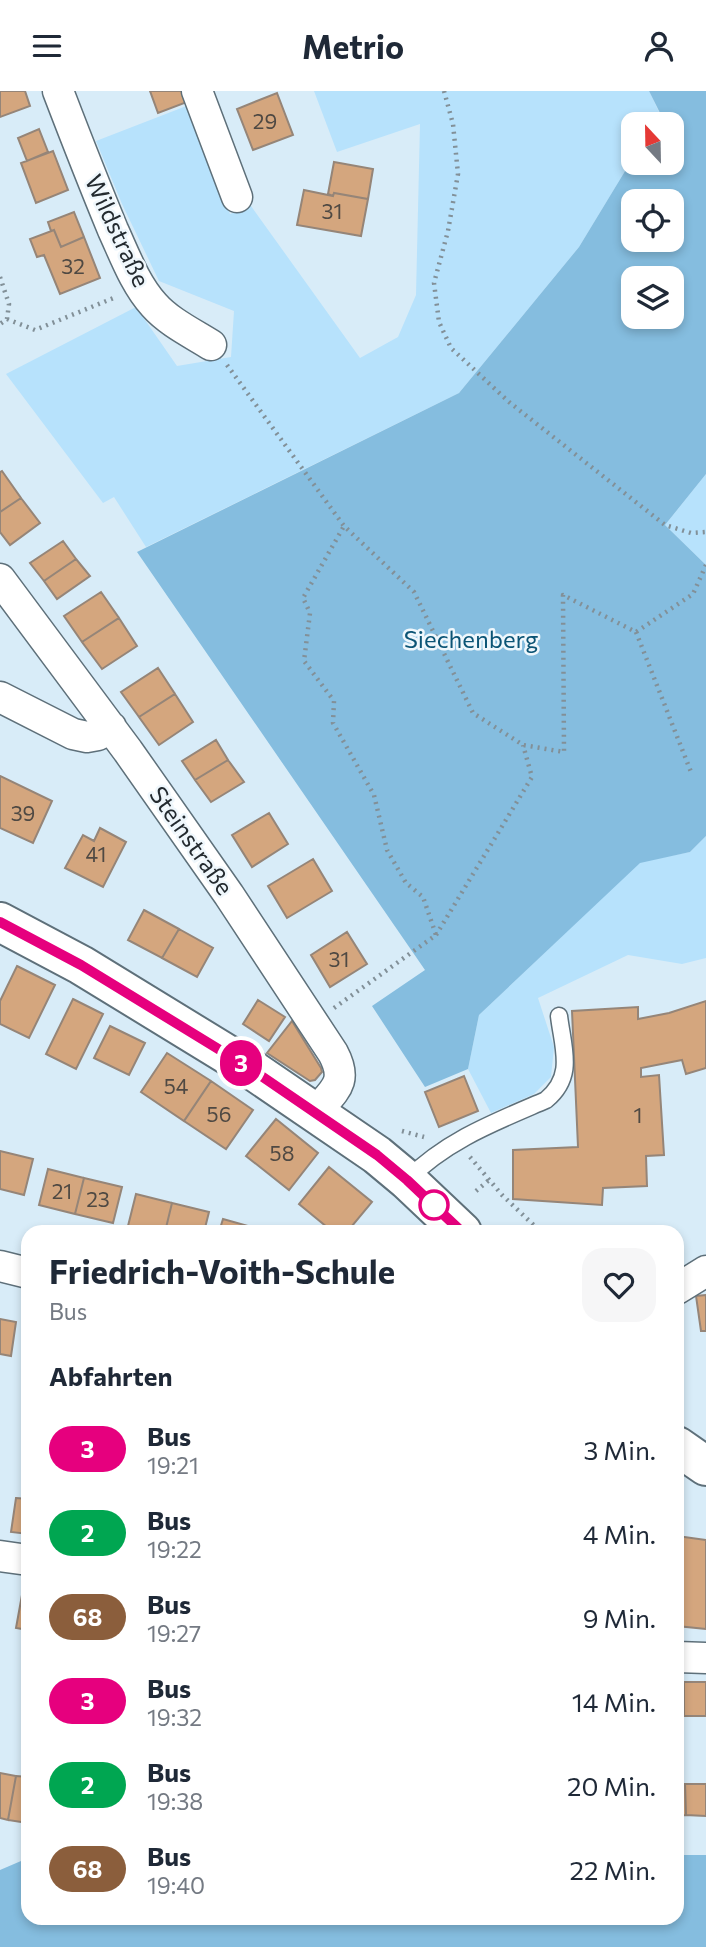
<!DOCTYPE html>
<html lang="de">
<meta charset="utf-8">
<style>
:root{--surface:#fff;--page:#f6f6f7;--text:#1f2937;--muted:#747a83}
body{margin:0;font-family:Commissioner,sans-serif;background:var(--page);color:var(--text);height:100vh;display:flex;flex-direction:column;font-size:26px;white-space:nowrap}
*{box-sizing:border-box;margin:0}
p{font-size:23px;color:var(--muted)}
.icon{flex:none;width:38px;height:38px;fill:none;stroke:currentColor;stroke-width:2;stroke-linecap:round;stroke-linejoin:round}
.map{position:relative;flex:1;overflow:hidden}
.details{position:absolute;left:21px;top:1134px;width:663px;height:700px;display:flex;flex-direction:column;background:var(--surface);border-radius:21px;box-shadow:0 4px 10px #0003}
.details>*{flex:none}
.badge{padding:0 14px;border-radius:23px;font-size:24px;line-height:46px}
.needle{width:46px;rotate:338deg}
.fabs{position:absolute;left:621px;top:21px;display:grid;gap:14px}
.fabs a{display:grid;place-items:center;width:63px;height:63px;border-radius:14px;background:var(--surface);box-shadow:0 4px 10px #0003;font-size:35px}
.map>.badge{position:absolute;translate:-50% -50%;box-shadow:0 0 0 4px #fff}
h2{padding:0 28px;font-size:26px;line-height:63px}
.round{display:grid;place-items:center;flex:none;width:74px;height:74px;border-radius:21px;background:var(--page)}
.headline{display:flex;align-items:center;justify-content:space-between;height:119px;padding:0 28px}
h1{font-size:33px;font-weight:700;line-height:52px}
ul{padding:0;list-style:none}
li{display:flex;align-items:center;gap:21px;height:84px;padding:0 28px}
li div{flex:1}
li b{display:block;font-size:26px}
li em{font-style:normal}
li .badge{min-width:77px;font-weight:700;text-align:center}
header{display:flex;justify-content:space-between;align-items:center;height:91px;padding:0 28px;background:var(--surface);font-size:32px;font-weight:700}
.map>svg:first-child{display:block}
.green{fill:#b7e2fc}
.forest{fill:#85bddf;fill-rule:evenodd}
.building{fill:#d4a67e;stroke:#958578;stroke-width:2}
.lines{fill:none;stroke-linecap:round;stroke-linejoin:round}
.lane-casing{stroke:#5e707a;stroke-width:19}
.street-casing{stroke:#5e707a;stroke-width:33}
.secondary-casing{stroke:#5e707a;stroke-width:42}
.path{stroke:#829098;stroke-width:4.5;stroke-dasharray:2 5;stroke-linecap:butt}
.lane{stroke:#fff;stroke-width:16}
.street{stroke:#fff;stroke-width:30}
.secondary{stroke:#fff;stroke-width:38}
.line-casing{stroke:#fff;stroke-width:16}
.line{stroke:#e6007e;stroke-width:10}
.stop-dot{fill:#fff;stroke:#e6007e;stroke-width:3.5}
.labels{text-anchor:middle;stroke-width:5;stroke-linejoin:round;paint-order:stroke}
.number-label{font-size:21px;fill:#4f4943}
.street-label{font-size:24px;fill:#232a2f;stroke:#eff7fc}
.park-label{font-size:24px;fill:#0b5475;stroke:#eff7fc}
</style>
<header><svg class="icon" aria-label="menu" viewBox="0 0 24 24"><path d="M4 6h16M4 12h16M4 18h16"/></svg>Metrio<svg class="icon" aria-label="person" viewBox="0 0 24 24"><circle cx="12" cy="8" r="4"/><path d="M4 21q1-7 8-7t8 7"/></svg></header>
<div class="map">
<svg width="706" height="1856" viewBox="0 0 706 1856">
<rect width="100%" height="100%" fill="#d8ecf8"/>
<path class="green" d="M 314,0 L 649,0 L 660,23 L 654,33 L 634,33 L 633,67 L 579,156 L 459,302 L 146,456 L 114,406 L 103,412 L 6,283 L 136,216 L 177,275 L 231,266 L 234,220 L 159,190 L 122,113 L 96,50 L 189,14 L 230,123 L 251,115 L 360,267 L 398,246 L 416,204 L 420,33 L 337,61 Z
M 706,383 L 706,474 L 665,434 Z
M 706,745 L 706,867 L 682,873 L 628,864 L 538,907 L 554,956 L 551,986 L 534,1003 L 491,1022 L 468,978 L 479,924 L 640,771 L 690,761 Z"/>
<path class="forest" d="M 649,0 L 706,0 L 706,383 L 665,434 L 706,474 L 706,745 L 690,761 L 640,772 L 479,924 L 468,978 L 425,996 L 372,915 L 425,879 L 137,461 L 459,302 L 579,156 L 633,67 L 634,72 L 672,72 L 672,33 L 654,33 L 660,22 ZM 634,110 L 672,110 L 672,149 L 634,149 ZM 634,187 L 672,187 L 672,226 L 634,226 Z
M 677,1764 L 706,1764 L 706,1856 L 0,1856 L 0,1779 L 28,1767 L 28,1827 L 677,1827 Z"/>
<path class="building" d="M 0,0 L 25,0 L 30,15 L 0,26 Z
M 150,0 L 183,0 L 187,11 L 158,22 Z
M 277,2 L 293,44 L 253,59 L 237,18 Z
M 39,38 L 48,61 L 27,70 L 18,47 Z
M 53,60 L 68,99 L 36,112 L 21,72 Z
M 334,71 L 373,78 L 368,108 L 334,102 L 333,105 L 328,103 Z
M 304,99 L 333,105 L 334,102 L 368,108 L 361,145 L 297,134 Z
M 74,121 L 84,146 L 61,156 L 54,139 L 51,140 L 48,131 Z
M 54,139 L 61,156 L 84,146 L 100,187 L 60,203 L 44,164 L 37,166 L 30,148 Z
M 2,380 L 21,407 L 0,421 L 0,381 Z
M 21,407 L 40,432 L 10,454 L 0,441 L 0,421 Z
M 63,450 L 76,468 L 44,490 L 30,472 Z
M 76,468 L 90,485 L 57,508 L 44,490 Z
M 101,501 L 119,527 L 82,551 L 64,525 Z
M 119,527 L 137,555 L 102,578 L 82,551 Z
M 158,577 L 175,603 L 139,626 L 121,601 Z
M 175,603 L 193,631 L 159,654 L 139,626 Z
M 216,649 L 228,669 L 195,689 L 182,670 Z
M 228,669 L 244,691 L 211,711 L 195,689 Z
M 0,685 L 52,710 L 33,752 L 0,737 Z
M 269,722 L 288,753 L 252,776 L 232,744 Z
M 100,737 L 126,751 L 103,796 L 65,777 L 83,744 L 94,750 Z
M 313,768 L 332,800 L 287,827 L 268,795 Z
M 144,819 L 179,838 L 162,867 L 128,849 Z
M 179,838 L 213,857 L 197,886 L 162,867 Z
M 347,841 L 367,873 L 330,896 L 311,864 Z
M 17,875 L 55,894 L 29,947 L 0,933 L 0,910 Z
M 73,908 L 103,923 L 76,978 L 46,963 Z
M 258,909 L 285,926 L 269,950 L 243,933 Z
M 706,910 L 706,977 L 686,983 L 682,969 L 641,977 L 641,986 L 659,984 L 664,1064 L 646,1065 L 647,1095 L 603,1097 L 602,1114 L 513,1108 L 513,1059 L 578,1056 L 572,920 L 638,916 L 638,928 L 669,922 Z
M 292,930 L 321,977 L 322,981 L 315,989 L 310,990 L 267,962 Z
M 110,935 L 145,952 L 129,984 L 94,967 Z
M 167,962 L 211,990 L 184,1030 L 141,1001 Z
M 464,985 L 478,1020 L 439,1036 L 425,1001 Z
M 211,990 L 253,1019 L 226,1058 L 184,1030 Z
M 276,1028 L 318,1062 L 289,1099 L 246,1065 Z
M 0,1060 L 33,1068 L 24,1104 L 0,1098 Z
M 329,1076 L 372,1111 L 347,1141 L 333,1141 L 299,1113 Z
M 48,1078 L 84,1087 L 75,1123 L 39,1114 Z
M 84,1087 L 122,1096 L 113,1132 L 75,1123 Z
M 136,1103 L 172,1112 L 165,1141 L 137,1141 L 127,1139 Z
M 172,1112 L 209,1121 L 204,1141 L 165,1141 Z
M 223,1128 L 259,1138 L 258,1141 L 219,1141 Z
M 706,1204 L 706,1240 L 701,1240 L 696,1205 Z
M 0,1228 L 16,1231 L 11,1265 L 0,1263 Z
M 16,1407 L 28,1408 L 28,1443 L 11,1441 Z
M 677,1445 L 706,1449 L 706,1538 L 677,1535 Z
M 24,1493 L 28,1493 L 28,1539 L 16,1537 Z
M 677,1591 L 684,1591 L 684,1625 L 677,1625 Z
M 684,1591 L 706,1591 L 706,1625 L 684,1625 Z
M 0,1682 L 16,1685 L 8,1729 L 0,1727 Z
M 16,1685 L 28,1686 L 28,1732 L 8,1729 Z
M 677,1693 L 685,1693 L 686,1724 L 677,1725 Z
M 685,1693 L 706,1693 L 706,1725 L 686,1724 Z"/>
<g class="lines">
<g class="lane-casing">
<path id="lane" d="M 407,1089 C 447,1049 495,1031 546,1009 C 575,985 563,958 559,925"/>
</g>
<g class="street-casing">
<path id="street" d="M 58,0 C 76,47 94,93 113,139 C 125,165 135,193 154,214 C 169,231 192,242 211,254
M 197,0 L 237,106
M 0,488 L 128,660 L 229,804 L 333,962 C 349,992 334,999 315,1022
M 0,606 L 73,643 L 87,646 L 98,644 L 111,636
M 0,1175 L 28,1182
M 677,1198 L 706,1180
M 0,1465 L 28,1469
M 677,1566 L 706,1567"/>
</g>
<g class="secondary-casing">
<path id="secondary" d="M 0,831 L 81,874 L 251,978 L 377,1064 L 407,1089 L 462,1141
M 677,1355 L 706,1375"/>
</g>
<path class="path" d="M 444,0 L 453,33 L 458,83 L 448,140 L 434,192 L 439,231 L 451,257 L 509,311 L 665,434 L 691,442 L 706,441
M 0,186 L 9,213 L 7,228 L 0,233
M 7,228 L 35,239 L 116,206
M 227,274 L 344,435 L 414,501 L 473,622 L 523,654 L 564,661 L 563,504 L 636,541 L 693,503 L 706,474
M 636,541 L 691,681
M 436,844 L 532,686 L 523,654
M 334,917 L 436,844 L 423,806 L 406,792 L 387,759 L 374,704 L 333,632 L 334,610 L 304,570 L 310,522 L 303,507 L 344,435
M 402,1040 L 424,1046
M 470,1066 L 502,1104 L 541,1141
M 476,1100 L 489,1089"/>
<use href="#lane" class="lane"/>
<use href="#street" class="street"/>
<use href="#secondary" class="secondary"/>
</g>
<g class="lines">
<g class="line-casing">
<path id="line" d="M 0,831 L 81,874 L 251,978 L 377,1064 L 407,1089 L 462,1141"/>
</g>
<use href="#line" class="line"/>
</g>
<circle class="stop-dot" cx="434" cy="1114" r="14"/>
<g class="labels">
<g class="number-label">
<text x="265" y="38">29</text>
<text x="332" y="128">31</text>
<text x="73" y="183">32</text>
<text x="23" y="730">39</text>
<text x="96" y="771">41</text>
<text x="339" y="876">31</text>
<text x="176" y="1003">54</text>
<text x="219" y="1031">56</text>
<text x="638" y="1032">1</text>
<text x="282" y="1070">58</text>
<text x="62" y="1108">21</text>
<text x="98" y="1116">23</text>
</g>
<g class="street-label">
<text transform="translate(117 140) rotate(65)" y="8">Wildstraße</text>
<text transform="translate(191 750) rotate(55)" y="8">Steinstraße</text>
</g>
<g class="park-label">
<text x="471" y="557">Siechenberg</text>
</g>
</g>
</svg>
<div class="fabs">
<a><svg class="needle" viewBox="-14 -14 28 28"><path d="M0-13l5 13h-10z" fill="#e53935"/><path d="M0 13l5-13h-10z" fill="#747a83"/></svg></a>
<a><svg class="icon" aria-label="locate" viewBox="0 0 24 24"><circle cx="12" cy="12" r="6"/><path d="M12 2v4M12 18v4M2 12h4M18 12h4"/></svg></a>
<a><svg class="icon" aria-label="layers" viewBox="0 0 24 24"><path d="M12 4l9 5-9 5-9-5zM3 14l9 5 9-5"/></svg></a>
</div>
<b class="badge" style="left:241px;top:972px;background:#e6007e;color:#fff">3</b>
<section class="details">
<div class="headline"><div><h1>Friedrich-Voith-Schule</h1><p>Bus</p></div><a class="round"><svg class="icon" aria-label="heart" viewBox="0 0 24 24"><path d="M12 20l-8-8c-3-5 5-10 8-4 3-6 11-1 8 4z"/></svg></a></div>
<h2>Abfahrten</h2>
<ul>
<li><span class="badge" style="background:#e6007e;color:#fff">3</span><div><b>Bus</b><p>19:21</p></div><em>3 Min.</em></li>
<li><span class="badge" style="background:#00a651;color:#fff">2</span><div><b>Bus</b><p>19:22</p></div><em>4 Min.</em></li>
<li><span class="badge" style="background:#8b5e3c;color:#fff">68</span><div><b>Bus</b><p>19:27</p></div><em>9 Min.</em></li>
<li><span class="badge" style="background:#e6007e;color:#fff">3</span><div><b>Bus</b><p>19:32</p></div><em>14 Min.</em></li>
<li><span class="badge" style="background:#00a651;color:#fff">2</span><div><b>Bus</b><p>19:38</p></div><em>20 Min.</em></li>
<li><span class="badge" style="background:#8b5e3c;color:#fff">68</span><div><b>Bus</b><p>19:40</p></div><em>22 Min.</em></li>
</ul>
</section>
</div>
